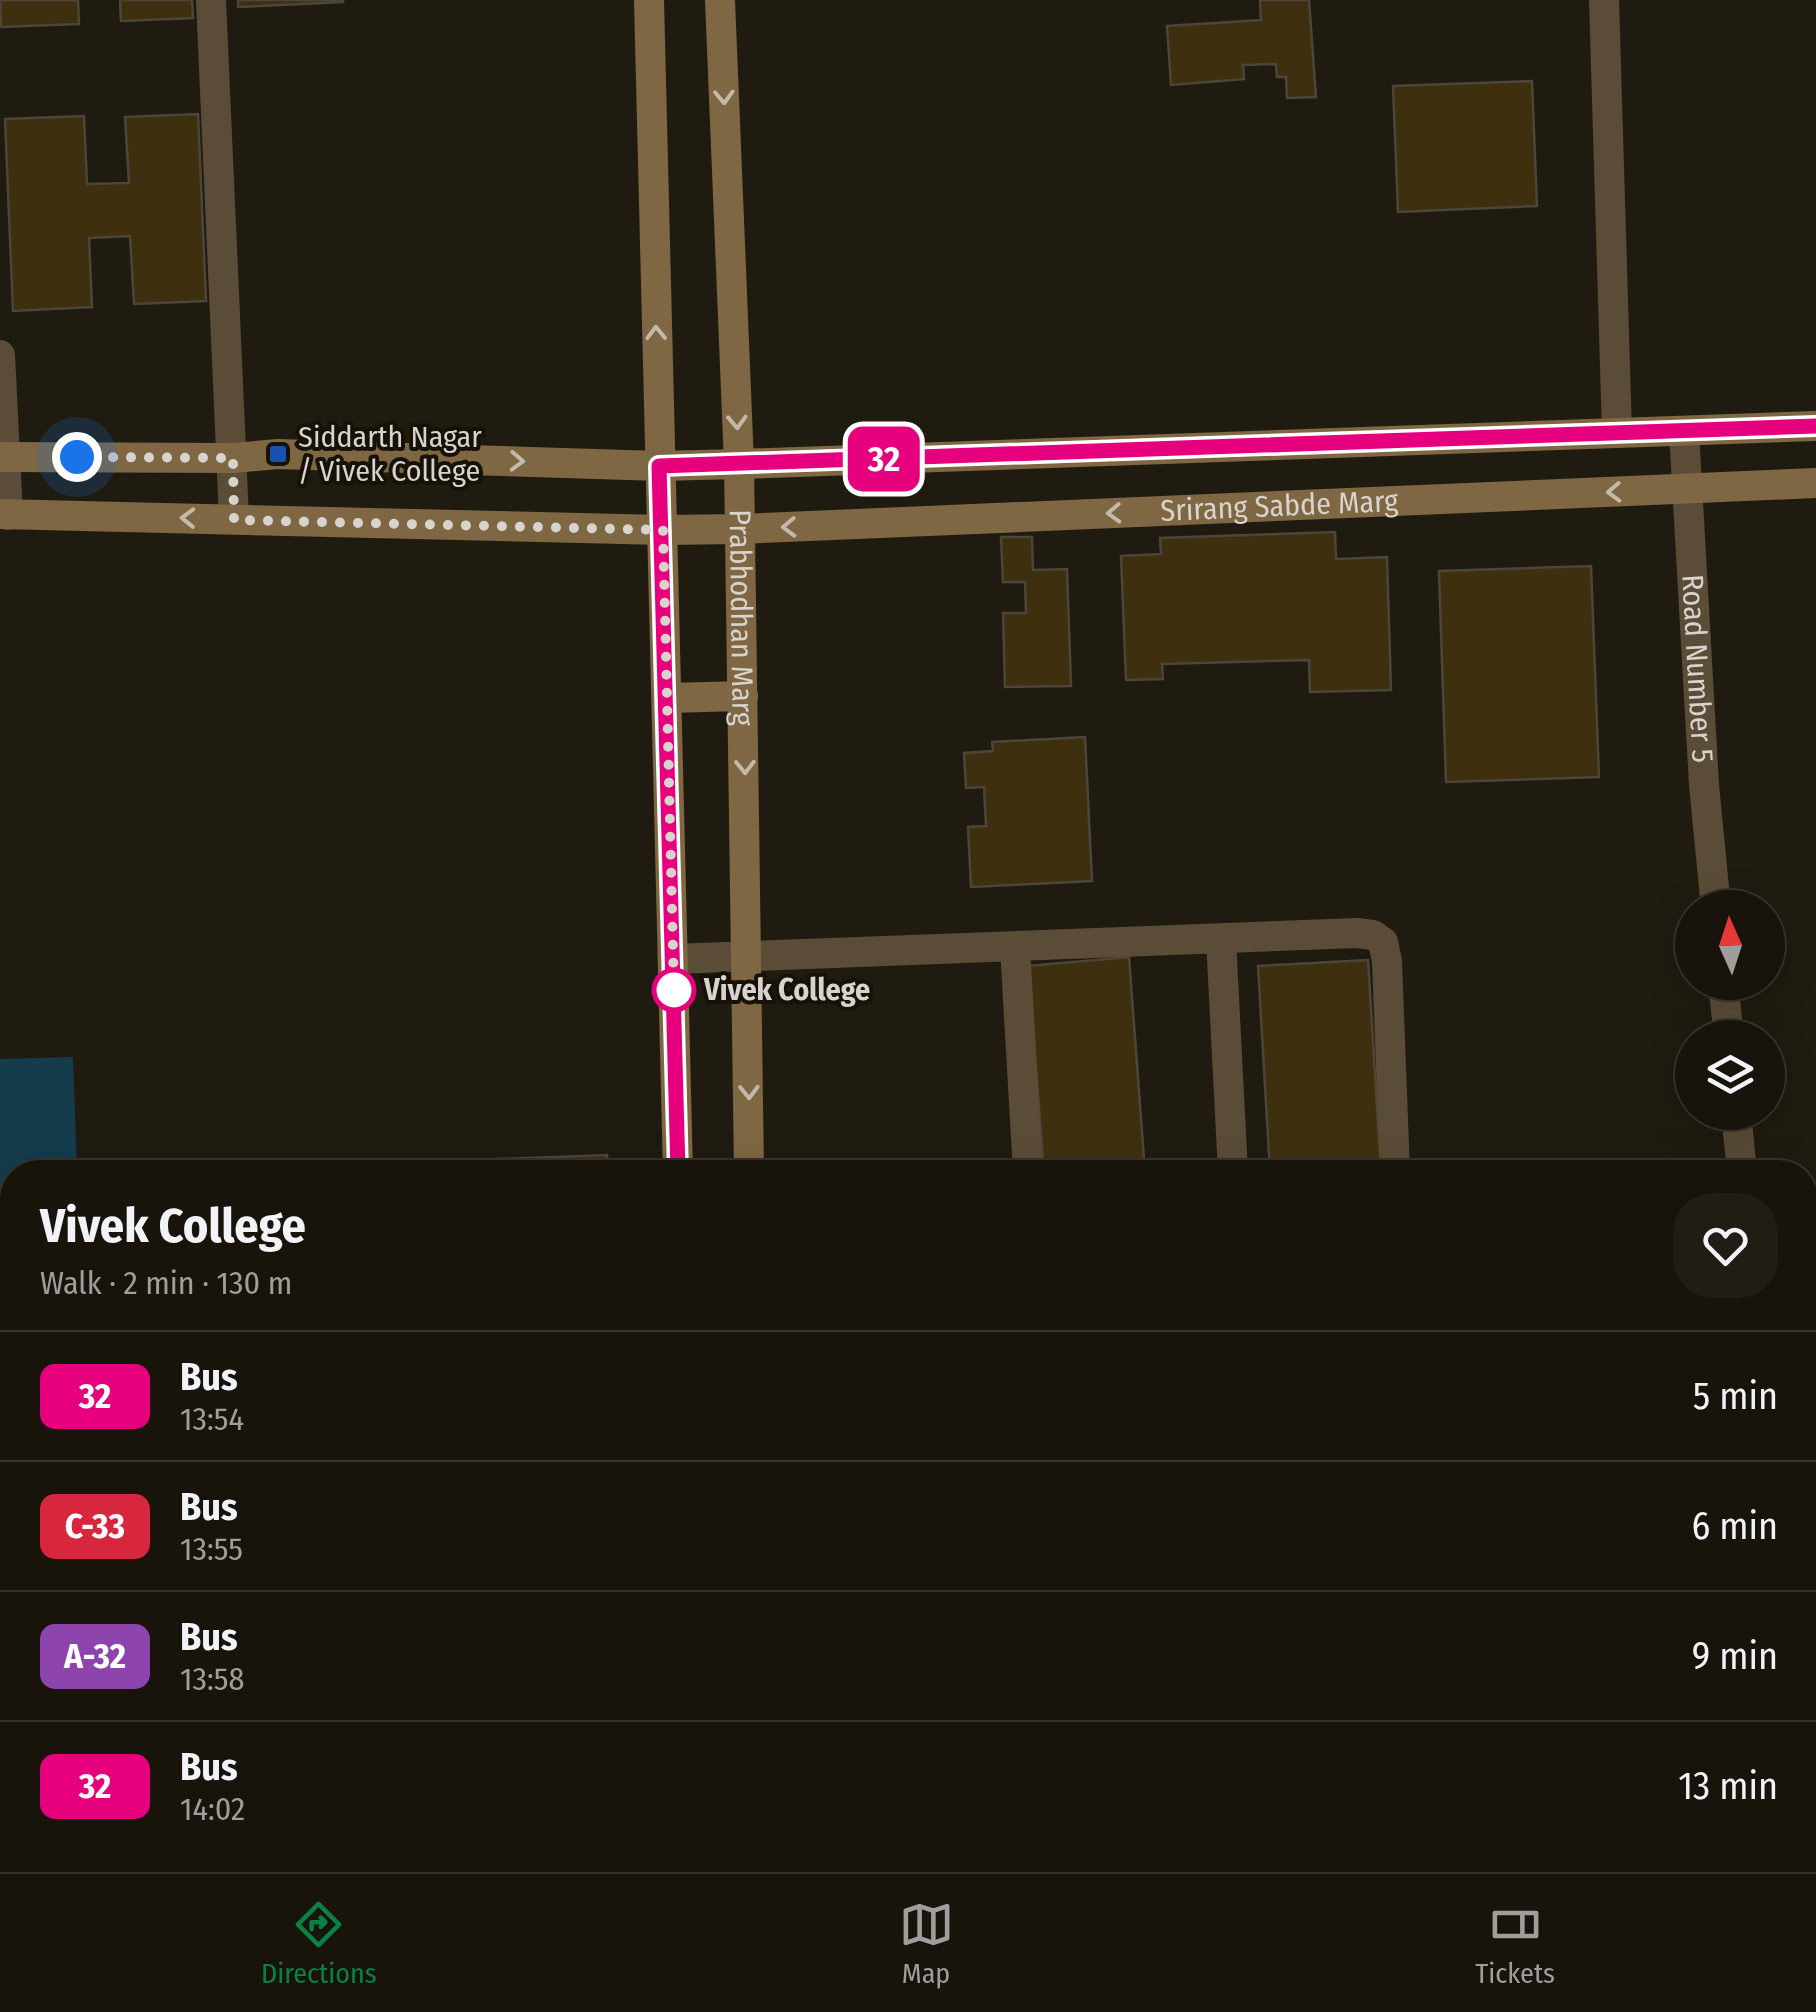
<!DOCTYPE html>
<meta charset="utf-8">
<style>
:root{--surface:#18140c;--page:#211d15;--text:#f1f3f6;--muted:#9f9e9d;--line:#36332d;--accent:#0b8043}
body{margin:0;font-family:"Fira Sans Condensed",sans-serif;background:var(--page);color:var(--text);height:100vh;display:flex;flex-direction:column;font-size:38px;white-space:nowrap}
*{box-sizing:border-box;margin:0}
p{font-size:32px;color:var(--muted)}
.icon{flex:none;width:55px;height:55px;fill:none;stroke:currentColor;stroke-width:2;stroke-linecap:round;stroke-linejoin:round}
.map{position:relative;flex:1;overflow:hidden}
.panel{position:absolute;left:0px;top:1160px;width:1818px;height:712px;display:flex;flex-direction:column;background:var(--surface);border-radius:40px 40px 0 0;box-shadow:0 10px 40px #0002,0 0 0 2px var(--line)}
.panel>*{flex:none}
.badge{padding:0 20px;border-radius:15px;font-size:35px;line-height:65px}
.needle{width:65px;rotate:357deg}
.buttons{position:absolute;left:1675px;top:890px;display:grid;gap:20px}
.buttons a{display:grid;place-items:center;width:110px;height:110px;border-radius:50%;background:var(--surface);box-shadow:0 10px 40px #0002,0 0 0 2px var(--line);font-size:50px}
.you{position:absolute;width:50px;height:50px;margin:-25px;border:8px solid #fff;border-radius:50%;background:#1a73e8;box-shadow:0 0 0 15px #1a73e833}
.map>.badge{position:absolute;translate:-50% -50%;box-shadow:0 0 0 5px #fff}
.round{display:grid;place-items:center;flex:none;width:105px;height:105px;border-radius:40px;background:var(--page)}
.headline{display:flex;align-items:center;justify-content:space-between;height:170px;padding:0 40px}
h1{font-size:48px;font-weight:700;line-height:75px}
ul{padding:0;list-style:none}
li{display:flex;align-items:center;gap:30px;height:130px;padding:0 40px;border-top:2px solid var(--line)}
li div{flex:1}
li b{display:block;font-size:38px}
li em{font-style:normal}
li .badge{min-width:110px;font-weight:700;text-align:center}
.tab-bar{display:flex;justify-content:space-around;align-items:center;height:140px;border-top:2px solid var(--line);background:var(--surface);font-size:28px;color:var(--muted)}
.tab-bar a{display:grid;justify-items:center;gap:5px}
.tab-bar .current{color:var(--accent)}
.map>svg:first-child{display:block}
.green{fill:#1b4530}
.water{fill:#143c4c}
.building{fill:#3e300f;stroke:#4c463a;stroke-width:2.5}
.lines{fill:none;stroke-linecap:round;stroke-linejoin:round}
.street{stroke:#5a4c36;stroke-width:30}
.secondary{stroke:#7e6742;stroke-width:30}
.oneway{stroke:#c2b9aa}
.line-casing{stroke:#fff;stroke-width:22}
.line{stroke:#e6007e;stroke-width:15}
.walk{stroke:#d8d4cd;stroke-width:10;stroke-dasharray:0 18}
.transit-dot{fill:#1a4fb4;stroke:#171208;stroke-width:4}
.stop-dot{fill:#fff;stroke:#e6007e;stroke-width:5}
.labels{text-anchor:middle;stroke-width:8;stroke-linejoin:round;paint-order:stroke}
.poi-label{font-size:30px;fill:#d8d4cd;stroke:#171208;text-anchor:start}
.street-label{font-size:30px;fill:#d8d4cd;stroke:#171208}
.stop-label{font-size:30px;font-weight:bold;fill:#d8d4cd;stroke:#171208;text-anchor:start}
</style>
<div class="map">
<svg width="1816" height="1872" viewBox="0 0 1816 1872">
<rect width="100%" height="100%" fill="#201b10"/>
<path class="green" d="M 12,1625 L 12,1860 L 643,1860 L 643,1872 L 0,1872 L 0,1626 Z"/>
<path class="water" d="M 73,1057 L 77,1172 L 12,1172 L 12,1247 L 0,1248 L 0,1059 Z"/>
<path class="building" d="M 0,0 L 78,0 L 79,24 L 1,27 Z
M 120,0 L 192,0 L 193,18 L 121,21 Z
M 238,0 L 343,0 L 343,2 L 238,7 Z
M 1260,0 L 1309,0 L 1316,97 L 1287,98 L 1286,77 L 1277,77 L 1276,64 L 1243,65 L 1244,79 L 1171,85 L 1167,26 L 1261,20 Z
M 1532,81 L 1537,206 L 1398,212 L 1393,86 Z
M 198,114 L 206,301 L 134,304 L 130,236 L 89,238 L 92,307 L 13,311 L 5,119 L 84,116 L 87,184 L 129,183 L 125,117 Z
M 1335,532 L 1336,559 L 1387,557 L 1391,690 L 1310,692 L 1309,660 L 1162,664 L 1163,679 L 1126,680 L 1121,556 L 1161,554 L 1160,538 Z
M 1001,537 L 1032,537 L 1033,570 L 1067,569 L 1071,686 L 1005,687 L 1003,613 L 1026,613 L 1025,582 L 1003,582 Z
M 1591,566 L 1599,777 L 1446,782 L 1439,571 Z
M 1085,737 L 1092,881 L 971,887 L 968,827 L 986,826 L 984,787 L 966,788 L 964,753 L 993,751 L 992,742 Z
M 1129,957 L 1145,1172 L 1044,1172 L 1028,966 Z
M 1368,960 L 1381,1172 L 1270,1172 L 1258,966 Z
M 607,1155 L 607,1172 L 231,1172 L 231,1169 Z
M 1052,1860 L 1108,1860 L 1108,1865 L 1052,1866 Z"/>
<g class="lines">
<g class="street">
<path d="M 211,0 L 234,519"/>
<path d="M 1604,0 L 1617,433"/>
<path d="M 0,355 L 8,515"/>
<path id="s1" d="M 1684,431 L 1704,785 L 1716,908"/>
<path d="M 1221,939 L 1233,1172"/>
<path d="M 1015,947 L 1028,1172"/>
<path d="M 673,959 L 1357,933 L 1373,935 L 1383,942 L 1387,961 L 1395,1172"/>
<path d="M 1723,982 L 1729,1038"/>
<path d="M 1736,1112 L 1742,1172"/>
<path d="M 1797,1860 L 1797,1872"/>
</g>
<g class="secondary">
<path d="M 649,0 L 678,1172"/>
<path id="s2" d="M 720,0 L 739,464 L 749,1172"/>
<path d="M 0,457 L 233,458 L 278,454 L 659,466 L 739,464 L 1816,426"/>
<path id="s3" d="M 0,514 L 663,530 L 740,529 L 1816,483"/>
<path d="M 667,698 L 743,696"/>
<path d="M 693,1860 L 693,1872"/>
<path d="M 767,1860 L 767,1872"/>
</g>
</g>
<defs><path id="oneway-chevron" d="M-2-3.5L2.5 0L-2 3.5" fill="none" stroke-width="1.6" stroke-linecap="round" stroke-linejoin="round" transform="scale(2.5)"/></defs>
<g class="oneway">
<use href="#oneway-chevron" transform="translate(724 97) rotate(88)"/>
<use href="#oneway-chevron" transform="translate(656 333) rotate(-91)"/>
<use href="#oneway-chevron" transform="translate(737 422) rotate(88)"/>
<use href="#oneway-chevron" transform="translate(517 461) rotate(2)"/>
<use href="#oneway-chevron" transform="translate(1614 492) rotate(178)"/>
<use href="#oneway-chevron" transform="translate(1114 513) rotate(178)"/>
<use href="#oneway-chevron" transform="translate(188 518) rotate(-179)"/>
<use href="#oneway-chevron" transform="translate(789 527) rotate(178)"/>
<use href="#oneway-chevron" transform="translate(745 767) rotate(89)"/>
<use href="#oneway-chevron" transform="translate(749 1092) rotate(89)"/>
</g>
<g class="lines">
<g class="line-casing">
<path id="line" d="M 678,1172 L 659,466 L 1816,426"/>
</g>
<use href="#line" class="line"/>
<path class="walk" d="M 77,457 L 233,458 L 234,520 L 663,530 L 674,994 L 674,990"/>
</g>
<rect class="transit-dot" x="268" y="444" width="20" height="20" rx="5"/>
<circle class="stop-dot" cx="674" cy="990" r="20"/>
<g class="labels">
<g class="poi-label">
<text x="298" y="447">Siddarth Nagar<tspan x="298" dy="34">/ Vivek College</tspan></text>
</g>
<g class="street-label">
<text dy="10" stroke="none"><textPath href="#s3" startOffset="1280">Srirang Sabde Marg</textPath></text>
<text dy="10" stroke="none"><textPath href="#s2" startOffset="618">Prabhodhan Marg</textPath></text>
<text dy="10" stroke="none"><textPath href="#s1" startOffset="238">Road Number 5</textPath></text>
</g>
<g class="stop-label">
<text x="704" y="1000">Vivek College</text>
</g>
</g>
</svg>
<div class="buttons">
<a><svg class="needle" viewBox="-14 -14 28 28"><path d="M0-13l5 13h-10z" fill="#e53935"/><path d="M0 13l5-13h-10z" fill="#9f9e9d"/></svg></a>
<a><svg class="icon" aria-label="layers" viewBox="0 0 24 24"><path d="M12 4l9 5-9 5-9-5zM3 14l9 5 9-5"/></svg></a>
</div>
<div class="you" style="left:77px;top:457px"></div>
<b class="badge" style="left:884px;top:459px;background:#e6007e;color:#fff">32</b>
<section class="panel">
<div class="headline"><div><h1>Vivek College</h1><p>Walk · 2 min · 130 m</p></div><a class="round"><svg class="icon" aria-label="heart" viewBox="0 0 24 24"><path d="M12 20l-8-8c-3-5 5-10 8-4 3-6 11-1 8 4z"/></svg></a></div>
<ul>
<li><span class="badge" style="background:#e6007e;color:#fff">32</span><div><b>Bus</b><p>13:54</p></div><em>5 min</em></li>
<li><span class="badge" style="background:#d7263d;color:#fff">C-33</span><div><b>Bus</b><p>13:55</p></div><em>6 min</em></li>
<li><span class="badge" style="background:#8e44ad;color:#fff">A-32</span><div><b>Bus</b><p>13:58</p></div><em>9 min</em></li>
<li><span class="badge" style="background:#e6007e;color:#fff">32</span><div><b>Bus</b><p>14:02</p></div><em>13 min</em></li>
</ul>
</section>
</div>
<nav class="tab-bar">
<a class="current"><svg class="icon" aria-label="directions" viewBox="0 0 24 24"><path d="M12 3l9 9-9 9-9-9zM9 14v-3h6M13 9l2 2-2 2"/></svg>Directions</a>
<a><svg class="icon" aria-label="map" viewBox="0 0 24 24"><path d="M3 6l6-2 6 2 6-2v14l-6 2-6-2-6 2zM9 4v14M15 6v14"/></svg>Map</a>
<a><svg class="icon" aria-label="tickets" viewBox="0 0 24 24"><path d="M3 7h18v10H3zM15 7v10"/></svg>Tickets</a>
</nav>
